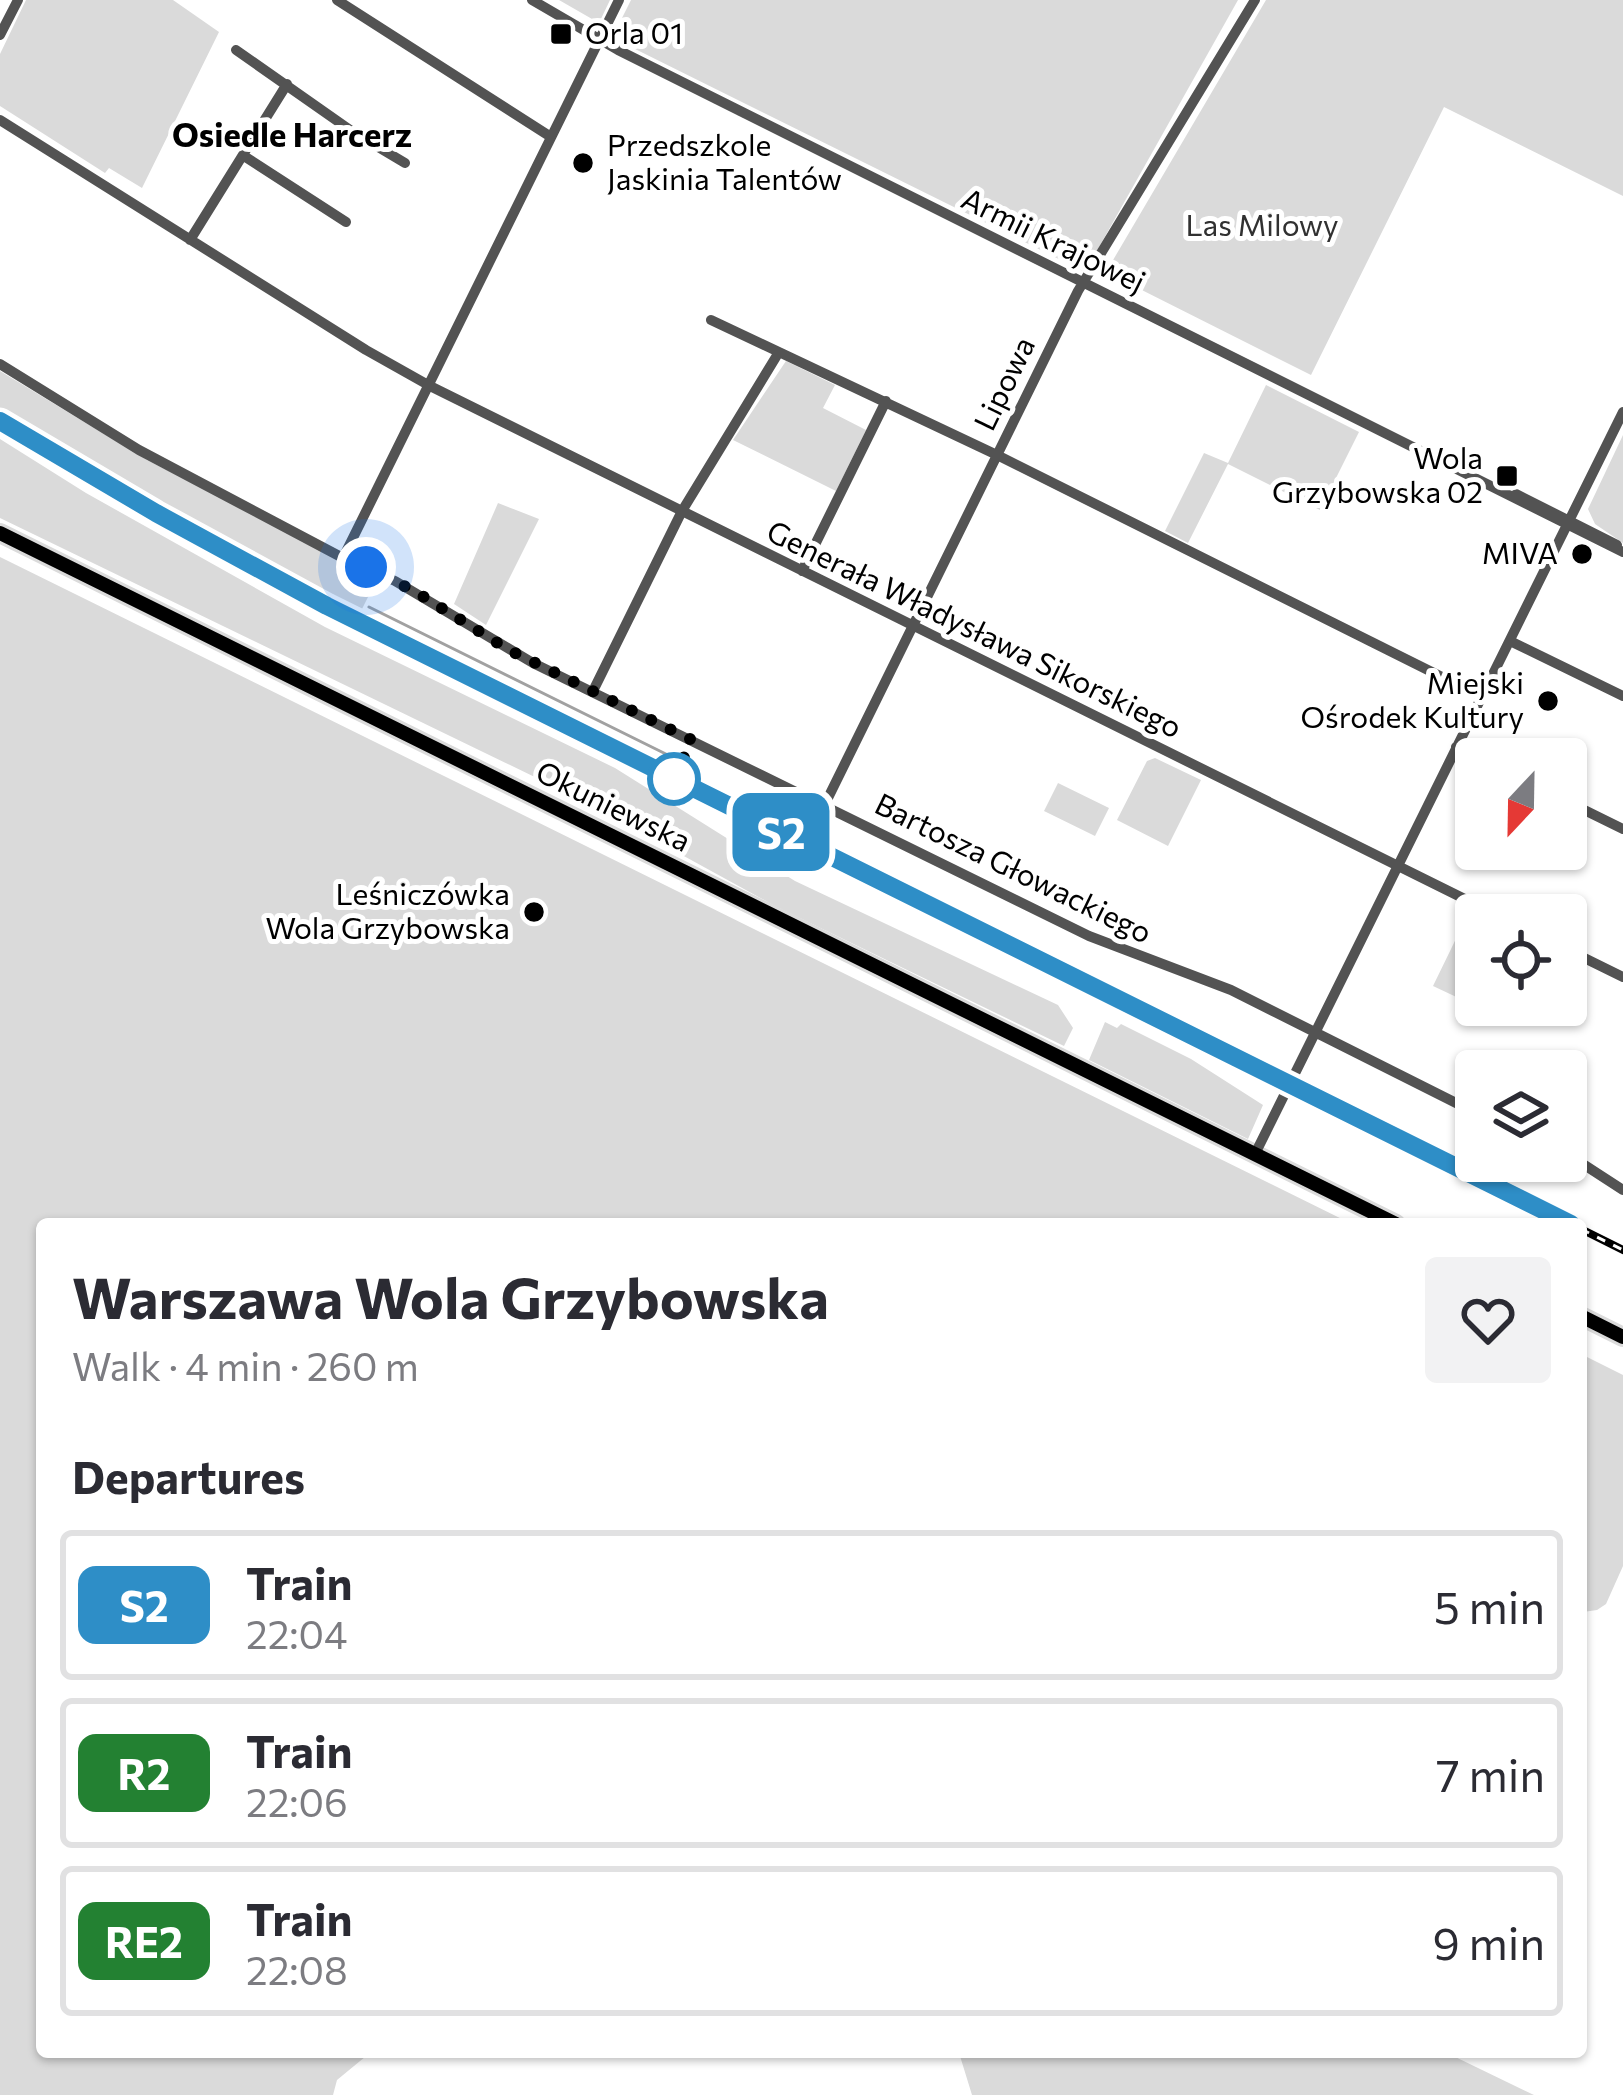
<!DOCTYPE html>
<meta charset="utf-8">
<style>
:root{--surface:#fff;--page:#f2f2f3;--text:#2b2b33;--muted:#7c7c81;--line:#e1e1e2}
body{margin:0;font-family:Commissioner,sans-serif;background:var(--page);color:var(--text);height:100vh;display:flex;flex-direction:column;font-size:45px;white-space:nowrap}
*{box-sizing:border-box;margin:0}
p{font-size:39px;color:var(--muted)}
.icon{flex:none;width:66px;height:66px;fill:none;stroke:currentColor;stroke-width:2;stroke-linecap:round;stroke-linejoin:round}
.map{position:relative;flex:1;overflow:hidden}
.side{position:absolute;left:36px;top:1218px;width:1551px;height:840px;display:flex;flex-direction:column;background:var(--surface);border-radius:12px;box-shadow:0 3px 9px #0004}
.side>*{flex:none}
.badge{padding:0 24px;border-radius:18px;font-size:42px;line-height:78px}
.needle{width:78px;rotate:202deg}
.buttons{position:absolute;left:1455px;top:738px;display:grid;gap:24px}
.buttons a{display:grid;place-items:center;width:132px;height:132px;border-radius:12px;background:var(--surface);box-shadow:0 3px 9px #0004;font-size:60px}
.you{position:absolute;width:60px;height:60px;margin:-30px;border:9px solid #fff;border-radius:50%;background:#1a73e8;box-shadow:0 0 0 18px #1a73e833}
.map>.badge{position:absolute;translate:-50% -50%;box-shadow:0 0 0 6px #fff}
h2{padding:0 36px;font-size:45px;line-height:108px}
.round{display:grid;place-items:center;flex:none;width:126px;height:126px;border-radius:12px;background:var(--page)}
.head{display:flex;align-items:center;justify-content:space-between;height:204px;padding:0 36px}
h1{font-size:57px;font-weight:700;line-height:90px}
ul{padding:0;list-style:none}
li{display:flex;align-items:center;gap:36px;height:150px;margin:0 24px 18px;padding:0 12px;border:6px solid var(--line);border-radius:12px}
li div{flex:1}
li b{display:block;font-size:45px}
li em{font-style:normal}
li .badge{min-width:132px;font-weight:700;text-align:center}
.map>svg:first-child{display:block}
.green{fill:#dadada}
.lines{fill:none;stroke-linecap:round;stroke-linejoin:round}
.stream{stroke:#a1a1a1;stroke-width:3}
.major-casing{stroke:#dbdbdb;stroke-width:20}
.minor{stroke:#535353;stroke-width:10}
.major{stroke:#000;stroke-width:14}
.rail-casing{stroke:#000;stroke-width:8}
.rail{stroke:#fff;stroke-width:3;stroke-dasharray:9;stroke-linecap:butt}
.line-casing{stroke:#fff;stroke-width:27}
.line{stroke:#2e8ec7;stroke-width:18}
.walk{stroke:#000;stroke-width:12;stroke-dasharray:0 21.6}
.poi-dot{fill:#000;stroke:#fff;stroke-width:4.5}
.stop-dot{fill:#fff;stroke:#2e8ec7;stroke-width:6}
.labels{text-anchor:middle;stroke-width:10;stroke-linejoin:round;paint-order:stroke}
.poi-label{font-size:30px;fill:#000;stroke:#fff;text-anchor:end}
.park-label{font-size:30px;fill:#313131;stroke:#fff}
.street-label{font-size:30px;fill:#000;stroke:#fff}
.neighbourhood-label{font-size:33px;font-weight:bold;fill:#000;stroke:#fff}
</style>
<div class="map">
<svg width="1623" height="2095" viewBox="0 0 1623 2095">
<rect width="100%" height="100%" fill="#fff"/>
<path class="green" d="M 26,0 L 173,0 L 219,32 L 142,188 L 109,168 L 105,173 L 0,106 L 0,54 Z
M 559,0 L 610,0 L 599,23 Z
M 631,0 L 1238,0 L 1085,272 L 625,44 L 616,30 Z
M 1266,0 L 1623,0 L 1623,196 L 1444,107 L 1311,375 L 1106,272 Z
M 786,361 L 835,385 L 823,408 L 866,430 L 836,491 L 733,440 Z
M 0,371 L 147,460 L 361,570 L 358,577 L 369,595 L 358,617 L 349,612 L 350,607 L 80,458 L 0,409 Z
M 1266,385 L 1359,432 L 1320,510 L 1228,464 L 1188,543 L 1165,531 L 1204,453 L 1228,463 Z
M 1623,435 L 1623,543 L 1595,524 L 1588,509 Z
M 0,439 L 86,493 L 325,627 L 615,768 L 795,881 L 1058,1005 L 1073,1028 L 1064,1046 L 775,906 L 580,799 L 0,518 Z
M 498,503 L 539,519 L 486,625 L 454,604 Z
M 0,557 L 1352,1224 L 42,1224 L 42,2052 L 371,2052 L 337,2080 L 333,2095 L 0,2095 Z
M 1155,758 L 1201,780 L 1168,846 L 1117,820 L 1147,761 Z
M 1058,783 L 1109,808 L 1095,836 L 1044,811 Z
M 1469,912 L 1476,916 L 1476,983 L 1467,1002 L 1433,986 Z
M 1105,1022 L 1117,1028 L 1121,1024 L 1191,1059 L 1263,1105 L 1248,1139 L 1089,1060 Z
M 1581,1354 L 1623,1375 L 1623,1566 L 1606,1604 L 1597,1610 L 1583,1612 Z
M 955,2052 L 1445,2052 L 1534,2095 L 972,2095 L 960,2056 Z"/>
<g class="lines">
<path class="stream" d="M 369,607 L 678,760"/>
<g class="major-casing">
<path id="major" d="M 0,533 L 1396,1224
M 1581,1316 L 1623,1337"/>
</g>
<path class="minor" d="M 337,0 L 551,137
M 532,0 L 618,50 L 1623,552
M 0,35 L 18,0
M 236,50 L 353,132 L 405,163
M 0,120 L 366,350 L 430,386 L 1497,915
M 244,156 L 346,222
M 190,240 L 287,84
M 711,320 L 997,455 L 1482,697
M 0,364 L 139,450 L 343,558 L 395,581 L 533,663 L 1089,936 L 1231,990 L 1476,1113
M 1516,494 L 1617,545
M 343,558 L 619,0
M 802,571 L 886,401
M 1510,641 L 1623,696
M 593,691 L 682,511 L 779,352
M 1456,747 L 1481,759
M 1566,801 L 1623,829
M 825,804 L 1078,291 L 1255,0
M 1566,949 L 1623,977
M 1566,1153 L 1623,1190
M 1255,1154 L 1623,412"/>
<use href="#major" class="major"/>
<g class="rail-casing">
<path id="rail" d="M 0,421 L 179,526 L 359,622 L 1571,1224
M 1581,1229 L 1623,1250"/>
</g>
<use href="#rail" class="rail"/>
</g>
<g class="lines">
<g class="line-casing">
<path id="line" d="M 0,421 L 156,513 L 327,606 L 1571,1224"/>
</g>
<use href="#line" class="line"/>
<path class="walk" d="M 366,567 L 416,592 L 509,650 L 692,740 L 674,779"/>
</g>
<g class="poi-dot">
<rect x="549" y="22" width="24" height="24" rx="6"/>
<circle cx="583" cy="163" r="12"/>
<rect x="1495" y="464" width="24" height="24" rx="6"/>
<circle cx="1582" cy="554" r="12"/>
<circle cx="1548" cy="701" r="12"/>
<circle cx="534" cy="912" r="12"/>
</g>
<circle class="stop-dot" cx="674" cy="779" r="24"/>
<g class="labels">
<g class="poi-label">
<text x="585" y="44" text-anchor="start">Orla 01</text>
<text x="607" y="156" text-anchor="start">Przedszkole<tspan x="607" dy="34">Jaskinia Talentów</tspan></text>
<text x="1483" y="469">Wola<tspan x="1483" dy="34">Grzybowska 02</tspan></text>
<text x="1558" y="564">MIVA</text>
<text x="1524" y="694">Miejski<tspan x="1524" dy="34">Ośrodek Kultury</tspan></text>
<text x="510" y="905">Leśniczówka<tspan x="510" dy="34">Wola Grzybowska</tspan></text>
</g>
<g class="park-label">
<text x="1262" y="236">Las Milowy</text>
</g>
<g class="street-label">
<text transform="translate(1053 241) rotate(26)" y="10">Armii Krajowej</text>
<text transform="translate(1005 384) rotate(-64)" y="10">Lipowa</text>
<text transform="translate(974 630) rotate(26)" y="10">Generała Władysława Sikorskiego</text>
<text transform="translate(613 807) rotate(26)" y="10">Okuniewska</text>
<text transform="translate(1013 869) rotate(26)" y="10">Bartosza Głowackiego</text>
</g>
<g class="neighbourhood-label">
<text x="292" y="147">Osiedle Harcerz</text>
</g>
</g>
</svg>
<div class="buttons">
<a><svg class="needle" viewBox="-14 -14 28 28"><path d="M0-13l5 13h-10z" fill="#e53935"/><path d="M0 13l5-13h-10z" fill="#7c7c81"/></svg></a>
<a><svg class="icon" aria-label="locate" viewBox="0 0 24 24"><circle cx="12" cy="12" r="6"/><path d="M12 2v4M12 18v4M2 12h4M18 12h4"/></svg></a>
<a><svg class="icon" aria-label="layers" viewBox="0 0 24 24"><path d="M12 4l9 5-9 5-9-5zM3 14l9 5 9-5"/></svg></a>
</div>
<div class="you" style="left:366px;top:567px"></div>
<b class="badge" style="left:781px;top:832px;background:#2e8ec7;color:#fff">S2</b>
<section class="side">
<div class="head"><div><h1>Warszawa Wola Grzybowska</h1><p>Walk · 4 min · 260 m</p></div><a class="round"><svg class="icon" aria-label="heart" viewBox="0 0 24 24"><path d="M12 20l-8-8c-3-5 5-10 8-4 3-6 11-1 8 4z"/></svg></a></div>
<h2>Departures</h2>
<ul>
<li><span class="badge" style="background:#2e8ec7;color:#fff">S2</span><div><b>Train</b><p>22:04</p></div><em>5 min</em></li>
<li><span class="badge" style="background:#238132;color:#fff">R2</span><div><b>Train</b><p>22:06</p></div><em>7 min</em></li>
<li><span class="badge" style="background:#238132;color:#fff">RE2</span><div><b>Train</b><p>22:08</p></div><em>9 min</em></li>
</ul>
</section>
</div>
